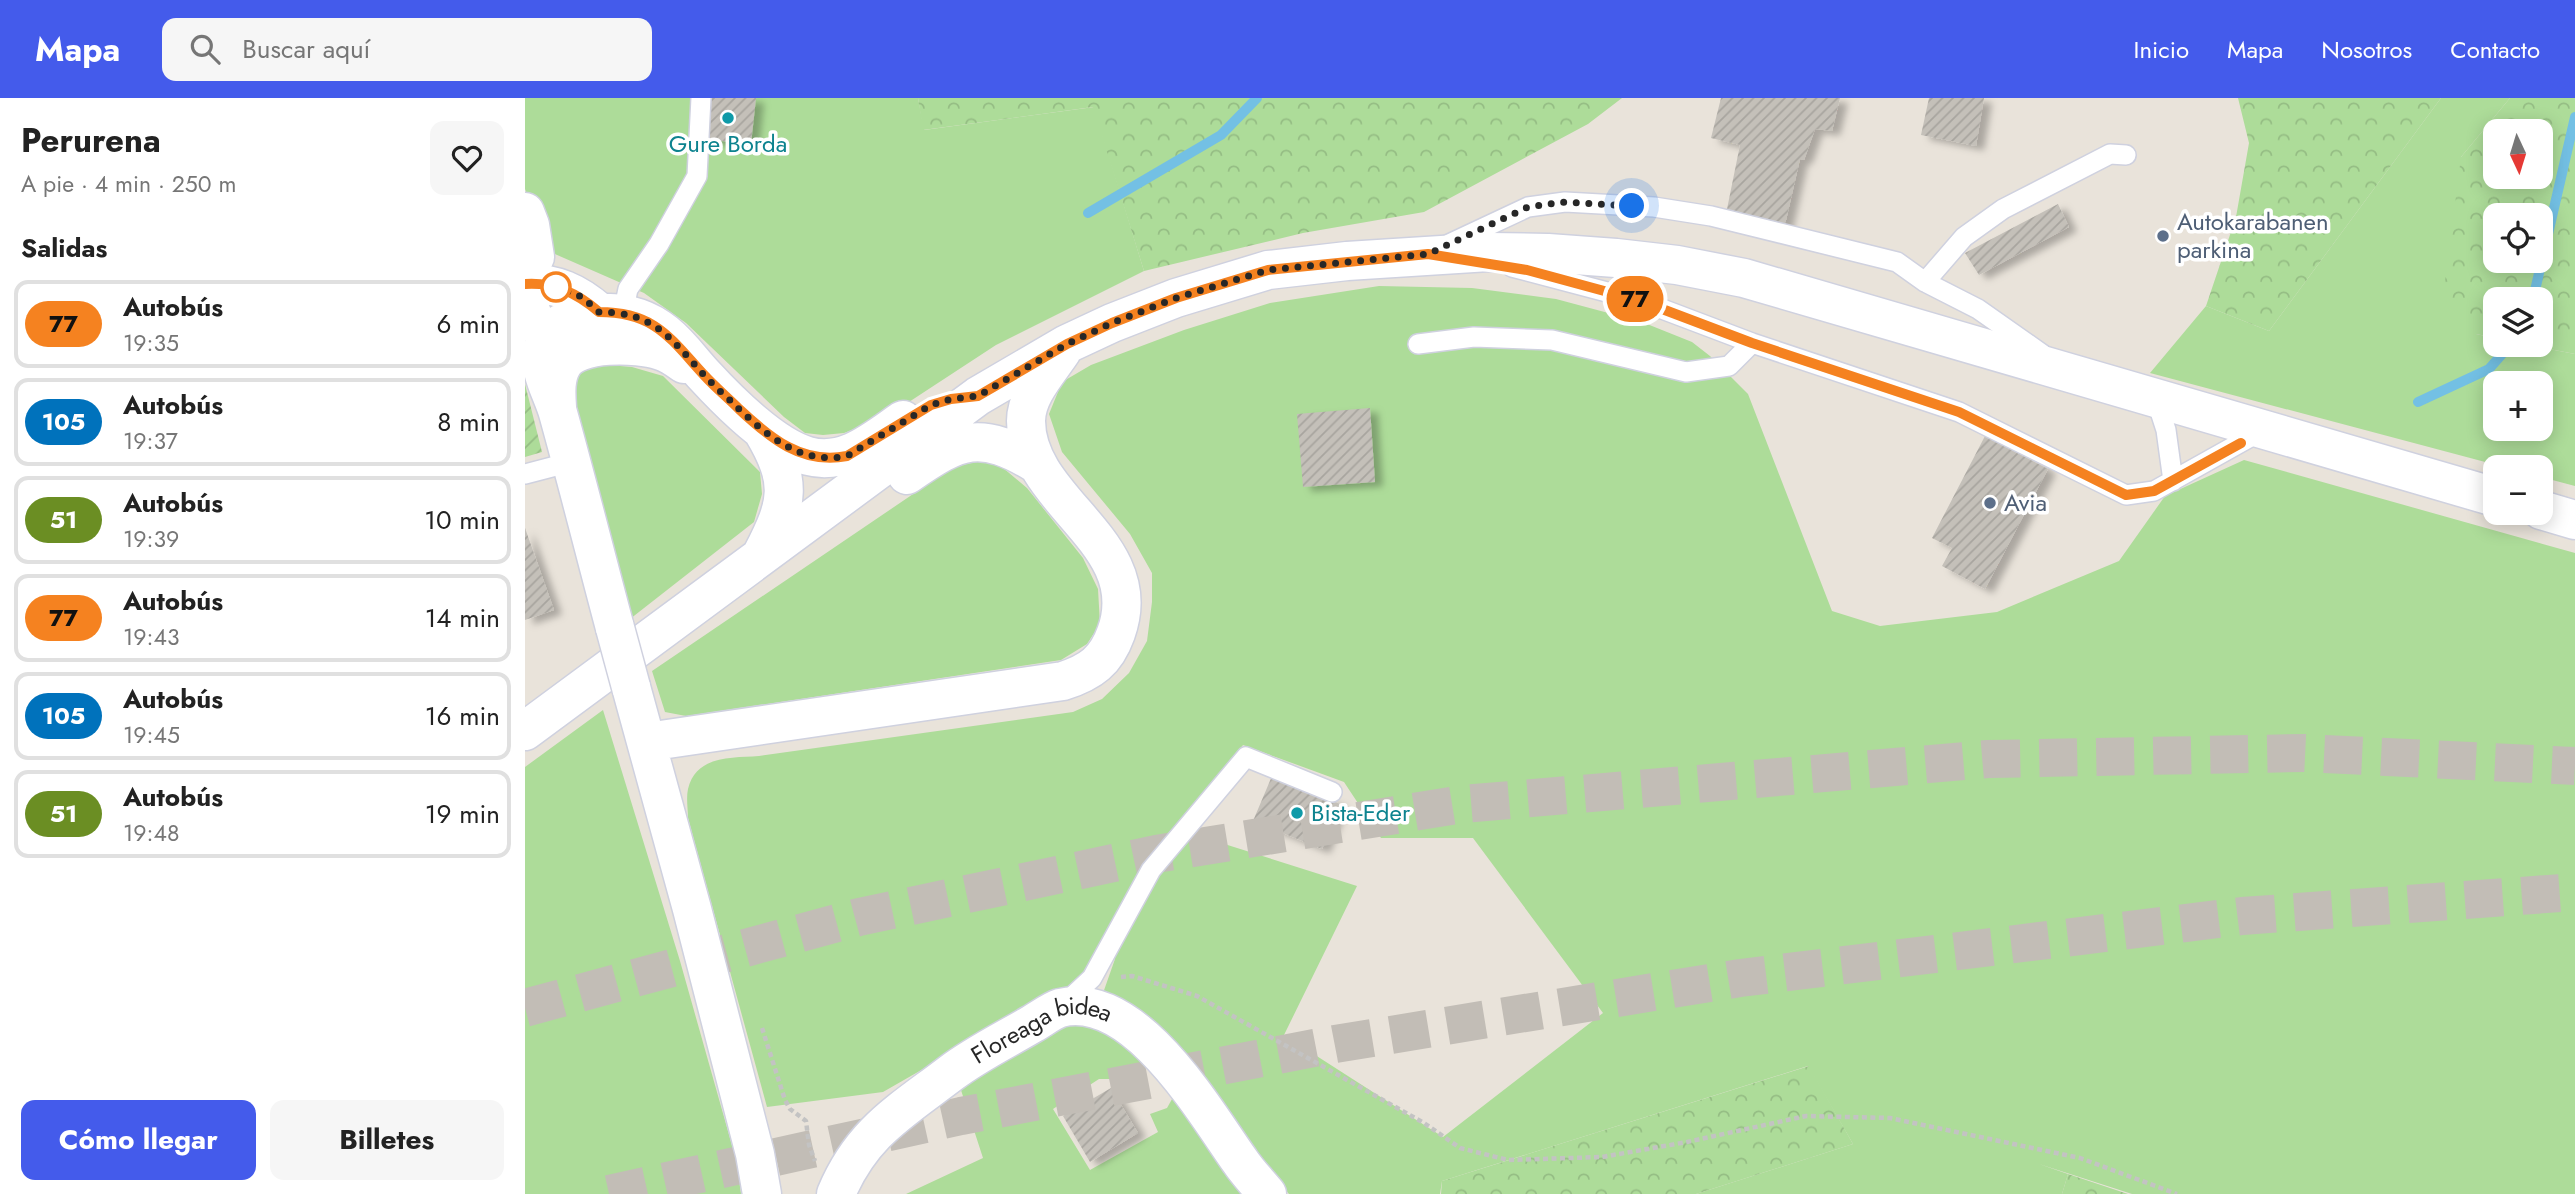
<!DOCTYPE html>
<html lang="es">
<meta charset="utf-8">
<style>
:root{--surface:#fff;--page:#f6f6f6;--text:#222;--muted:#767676;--line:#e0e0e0;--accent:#445beb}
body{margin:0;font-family:Jost,sans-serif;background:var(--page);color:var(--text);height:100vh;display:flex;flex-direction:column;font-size:26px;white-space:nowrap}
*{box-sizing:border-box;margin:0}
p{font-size:23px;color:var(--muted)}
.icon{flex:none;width:38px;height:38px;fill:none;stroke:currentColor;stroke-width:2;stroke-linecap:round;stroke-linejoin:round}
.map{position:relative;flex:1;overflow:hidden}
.drawer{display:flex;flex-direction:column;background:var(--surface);width:525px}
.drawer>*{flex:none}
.badge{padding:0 14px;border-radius:23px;font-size:24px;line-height:46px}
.needle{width:46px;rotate:176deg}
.fabs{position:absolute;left:1958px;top:21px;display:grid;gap:14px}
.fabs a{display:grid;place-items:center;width:70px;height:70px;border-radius:14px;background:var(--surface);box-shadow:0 4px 18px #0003;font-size:35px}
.you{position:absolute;width:35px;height:35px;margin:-18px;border:5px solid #fff;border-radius:50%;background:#1a73e8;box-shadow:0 0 0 10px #1a73e833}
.map>.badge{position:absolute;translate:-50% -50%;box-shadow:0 0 0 4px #fff}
h2{padding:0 21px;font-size:26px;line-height:63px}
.round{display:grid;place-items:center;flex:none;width:74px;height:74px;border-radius:14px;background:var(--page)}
.headline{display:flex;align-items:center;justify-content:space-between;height:119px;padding:0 21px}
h1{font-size:33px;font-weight:700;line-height:52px}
.button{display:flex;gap:14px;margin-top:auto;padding:14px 21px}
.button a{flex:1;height:80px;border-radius:14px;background:var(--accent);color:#fff;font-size:28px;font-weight:700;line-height:80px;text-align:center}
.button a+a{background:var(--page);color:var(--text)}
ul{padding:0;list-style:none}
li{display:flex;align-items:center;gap:21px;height:88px;margin:0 14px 10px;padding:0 7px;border:4px solid var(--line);border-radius:14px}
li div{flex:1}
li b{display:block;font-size:26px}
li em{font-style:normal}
li .badge{min-width:77px;font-weight:700;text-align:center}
header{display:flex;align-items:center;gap:42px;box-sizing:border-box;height:98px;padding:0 35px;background:var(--accent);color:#fff}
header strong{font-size:33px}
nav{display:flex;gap:38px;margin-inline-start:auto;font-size:24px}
.search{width:490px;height:63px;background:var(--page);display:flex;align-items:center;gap:18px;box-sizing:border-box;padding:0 24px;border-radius:14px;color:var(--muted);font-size:26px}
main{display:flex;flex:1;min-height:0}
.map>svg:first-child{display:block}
.grass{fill:#addc99;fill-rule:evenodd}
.forest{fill:url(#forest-crowns);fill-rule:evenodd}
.garden{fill:url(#garden-furrows)}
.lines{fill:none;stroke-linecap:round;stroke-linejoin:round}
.stream{stroke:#73c0e4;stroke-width:10}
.building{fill:url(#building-hatch);filter:url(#shadow)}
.highway-tunnel{stroke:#c2bdb6;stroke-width:38;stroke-dasharray:38 19;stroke-linecap:butt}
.lane-casing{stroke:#cfd1df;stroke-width:22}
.street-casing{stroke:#cfd1df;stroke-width:41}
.secondary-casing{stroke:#cfd1df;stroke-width:41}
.path{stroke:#c3c3c3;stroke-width:4.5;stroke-dasharray:5 3.5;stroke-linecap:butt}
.lane{stroke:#fff;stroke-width:19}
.street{stroke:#fff;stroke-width:38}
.secondary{stroke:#fff;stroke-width:38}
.secondary-bridge-casing{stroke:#cfd1df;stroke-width:41;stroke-linecap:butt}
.secondary-bridge{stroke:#fff;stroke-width:38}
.line-casing{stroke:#fff;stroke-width:16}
.line{stroke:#f58220;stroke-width:10}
.walk{stroke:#272727;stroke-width:7;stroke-dasharray:0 12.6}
.culture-dot{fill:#0f9aa8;stroke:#fff;stroke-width:2.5}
.service-dot{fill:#5c6f8a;stroke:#fff;stroke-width:2.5}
.stop-dot{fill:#fff;stroke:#f58220;stroke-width:3.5}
.labels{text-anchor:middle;stroke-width:7;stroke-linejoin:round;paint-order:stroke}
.culture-label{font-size:24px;fill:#0d838f;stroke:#fff}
.service-label{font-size:24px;fill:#4e5e75;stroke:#fff;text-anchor:start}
.street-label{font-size:24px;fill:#272727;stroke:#fff}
</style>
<header>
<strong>Mapa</strong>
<div class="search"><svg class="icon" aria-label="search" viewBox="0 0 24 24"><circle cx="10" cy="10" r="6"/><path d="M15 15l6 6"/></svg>Buscar aquí</div>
<nav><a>Inicio</a><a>Mapa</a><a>Nosotros</a><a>Contacto</a></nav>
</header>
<main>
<section class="drawer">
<div class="headline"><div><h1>Perurena</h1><p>A pie · 4 min · 250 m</p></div><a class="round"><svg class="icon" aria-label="heart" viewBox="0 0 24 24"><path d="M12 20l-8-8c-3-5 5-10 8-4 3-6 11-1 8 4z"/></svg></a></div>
<h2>Salidas</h2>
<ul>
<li><span class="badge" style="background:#f58220;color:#111">77</span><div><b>Autobús</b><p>19:35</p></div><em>6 min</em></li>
<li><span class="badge" style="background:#0072bc;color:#fff">105</span><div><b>Autobús</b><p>19:37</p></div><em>8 min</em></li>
<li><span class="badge" style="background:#6b8e23;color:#fff">51</span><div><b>Autobús</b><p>19:39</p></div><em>10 min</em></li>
<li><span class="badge" style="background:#f58220;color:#111">77</span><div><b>Autobús</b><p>19:43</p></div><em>14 min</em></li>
<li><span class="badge" style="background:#0072bc;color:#fff">105</span><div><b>Autobús</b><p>19:45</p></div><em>16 min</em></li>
<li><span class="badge" style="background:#6b8e23;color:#fff">51</span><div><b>Autobús</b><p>19:48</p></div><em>19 min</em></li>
</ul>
<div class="button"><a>Cómo llegar</a><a>Billetes</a></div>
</section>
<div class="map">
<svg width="2050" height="1096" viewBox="0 0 2050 1096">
<defs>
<pattern id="forest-crowns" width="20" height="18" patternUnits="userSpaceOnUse" patternTransform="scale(1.75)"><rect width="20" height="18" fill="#addc99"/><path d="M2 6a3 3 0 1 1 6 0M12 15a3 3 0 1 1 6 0" fill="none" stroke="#95bd84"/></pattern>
<pattern id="garden-furrows" width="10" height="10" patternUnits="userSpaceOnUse" patternTransform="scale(1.75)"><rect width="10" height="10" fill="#addc99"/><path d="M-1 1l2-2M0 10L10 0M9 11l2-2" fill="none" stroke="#95bd84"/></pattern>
<pattern id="building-hatch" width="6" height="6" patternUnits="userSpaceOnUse" patternTransform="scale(1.75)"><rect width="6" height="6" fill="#c4c0b9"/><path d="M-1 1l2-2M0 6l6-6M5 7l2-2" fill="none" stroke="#a8a59f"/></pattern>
<filter id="shadow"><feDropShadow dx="8" dy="4.5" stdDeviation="3.5" flood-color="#0004"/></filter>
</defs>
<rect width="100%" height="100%" fill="#e9e3da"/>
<path class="grass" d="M 0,0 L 393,0 L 399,32 L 569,9 L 619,173 L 471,247 L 361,319 L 319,335 L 298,337 L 280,335 L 259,319 L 161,225 L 119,195 L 23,153 L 0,91 Z
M 1916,0 L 1985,0 L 1936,59 L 1951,236 L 1970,240 L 1970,247 L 2004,247 L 2050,256 L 2050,388 L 2016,379 L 2016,369 L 1979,369 L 1625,275 L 1681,208 L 1744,233 ZM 1970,285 L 2016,285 L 2016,331 L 1970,331 Z
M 854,188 L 947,190 L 1031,201 L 1117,224 L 1167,244 L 1185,258 L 1223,296 L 1307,513 L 1355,528 L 1472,514 L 1594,463 L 1640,398 L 1719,362 L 2050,455 L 2050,1096 L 1607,1096 L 1514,1066 L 1543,1076 L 1537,1096 L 1171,1096 L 1328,1046 L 1283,968 L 917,1083 L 915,1096 L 764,1096 L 713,1037 L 636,929 L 606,911 L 577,898 L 590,861 L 358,994 L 242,1009 L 163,720 C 163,711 161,700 163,691 C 171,657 207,660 234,658 L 548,614 L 577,601 L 604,575 L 622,543 L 627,504 L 627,475 L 605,436 L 537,354 L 524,316 L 537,284 L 566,267 L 659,232 L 745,205 ZM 718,647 L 819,684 L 856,740 L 948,740 L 1078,915 L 918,1039 L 759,937 L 832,788 L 655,732 Z
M 72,266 L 107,269 L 138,278 L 235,374 L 237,396 L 229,424 L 105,521 L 47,302 L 47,283 L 56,274 Z
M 455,363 L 477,369 L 502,390 L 558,460 L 573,491 L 575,526 L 562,546 L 536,562 L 161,618 L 140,614 L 127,573 L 428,369 Z
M 78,612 L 155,863 L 212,1065 L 216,1096 L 0,1096 L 0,669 Z
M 565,921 L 628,963 L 591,981 L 574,981 L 528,1011 L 565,1072 L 633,1034 L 625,1016 L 642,1010 L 651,994 L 726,1096 L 381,1096 L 458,1060 L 435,989 L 537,925 Z"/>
<path class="forest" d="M 393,0 L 1097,0 L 1063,26 L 899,114 L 778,135 L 619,173 L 568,9 L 398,32 Z
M 1713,0 L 1916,0 L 1744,233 L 1681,208 L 1711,119 L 1724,45 Z
M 1985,0 L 2050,0 L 2050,256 L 2004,247 L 2016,247 L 2016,201 L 1970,201 L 1970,240 L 1951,236 L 1919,191 L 1936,59 ZM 1970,33 L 2016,33 L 2016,79 L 1970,79 ZM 1970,117 L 2016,117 L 2016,163 L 1970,163 Z
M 1284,968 L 1328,1046 L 1171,1096 L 916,1096 L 917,1083 Z
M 1543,1076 L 1603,1096 L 1537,1096 Z"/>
<path class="garden" d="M 0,286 L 17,354 L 0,359 Z"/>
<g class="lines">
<path class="stream" d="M 563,115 L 696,37 L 732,0
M 2008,201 L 2050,19
M 1893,304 L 1964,271 L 1985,247"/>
</g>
<path class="building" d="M 180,0 L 231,0 L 226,46 L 176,41 Z
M 1196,0 L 1315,0 L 1307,33 L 1290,31 L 1279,62 L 1275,61 L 1259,131 L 1201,116 L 1215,47 L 1186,40 Z
M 1404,0 L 1459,0 L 1451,48 L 1396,37 Z
M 1533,106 L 1544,129 L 1454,177 L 1440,155 Z
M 845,310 L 850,384 L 778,389 L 772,316 Z
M 1460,338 L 1523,371 L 1460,491 L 1417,468 L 1427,450 L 1407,440 Z
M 0,430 L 29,512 L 0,522 Z
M 747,678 L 815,706 L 797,751 L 728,723 Z
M 586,990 L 613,1035 L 565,1064 L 538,1018 Z"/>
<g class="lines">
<path class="highway-tunnel" d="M 0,910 L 334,819 L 631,756 L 938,706 L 1463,661 L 1779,655 L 2050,668
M 84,1096 L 436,1018 L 810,946 L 1215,880 L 1717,818 L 2050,794"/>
<g class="lane-casing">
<path id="lane" d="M 924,146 L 1003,109 L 1040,104 L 1129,109 L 1186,118 L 1372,164 L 1400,184 L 1453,211 L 1517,256
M 987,169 L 1116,203 L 1227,245 L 1434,314 L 1601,397 L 1629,393 L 1738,332
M 1400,184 L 1439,139 L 1478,111 L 1585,56 L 1601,57
M 97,220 L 103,191 L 134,146 L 172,78 L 176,0
M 893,246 L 949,239 L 1027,242 L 1161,274 L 1204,268 L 1227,245
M 1631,301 L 1641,332 L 1648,383
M 0,376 L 46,364
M 537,908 L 567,880 L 626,772 L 721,659 L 807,694"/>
</g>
<g class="street-casing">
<g id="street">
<path d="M 0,114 L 5,127 L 10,159 L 0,177"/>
<path id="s1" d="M 311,1096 C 337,1034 375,1014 426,975 C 451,956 480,942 507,926 C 516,921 526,913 535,910 C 610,891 680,1014 715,1063 C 723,1075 733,1085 742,1096"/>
</g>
</g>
<g class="secondary-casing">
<path id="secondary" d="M 0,186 C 30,184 52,195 74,214
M 0,196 L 11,227 L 46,241
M 32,309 C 31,295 30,279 38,266 C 52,243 112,245 136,253 C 144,255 152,261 159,266
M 382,377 C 435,340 455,331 513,367
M 2016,412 L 2050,422
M 237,456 C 264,404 268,384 237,332
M 90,530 C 71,459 53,387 33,315 C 27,294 12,272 18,250 C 22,230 42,219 61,216 C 90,212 117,216 140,235 C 156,248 166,263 180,278 C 204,304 249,349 283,358 C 320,368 349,342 378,322
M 106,589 L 167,811 L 230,1056 L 237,1096
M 0,633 L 453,298 L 542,246 L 587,225 L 651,200 L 743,172 L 822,163 L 964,154 L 1023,155 L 1091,160 L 1152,167 L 1219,180 L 1970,399
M 122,644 L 538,583 C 566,574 581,563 591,535 C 624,444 501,405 501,323 C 501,297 523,274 537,253"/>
</g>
<path class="path" d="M 596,879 L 607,878 L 672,898 L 899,1025 L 935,1050 L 983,1062 L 1077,1059 L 1162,1044 L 1281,1018 L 1365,1020 L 1555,1060 L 1652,1096
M 237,930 L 260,1002 L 265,1011 L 281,1023 L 284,1047 L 290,1063"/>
<use href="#lane" class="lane"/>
<use href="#street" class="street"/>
<use href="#secondary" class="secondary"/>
<g class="secondary-bridge-casing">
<path id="secondary-bridge" d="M 90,530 L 106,589"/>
</g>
<use href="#secondary-bridge" class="secondary-bridge"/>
</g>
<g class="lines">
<g class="line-casing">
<path id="line" d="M 0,186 C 29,184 52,195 74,214 C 130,214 145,240 179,277 C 190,289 203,300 214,311 C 245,340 277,367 322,358 L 406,307 L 426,301 L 453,298 L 542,246 L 587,225 L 651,200 L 743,172 L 903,156 L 1002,172 L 1116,203 L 1227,245 L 1434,314 L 1601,397 L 1629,393 L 1716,345"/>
</g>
<use href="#line" class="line"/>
<path class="walk" d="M 31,189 L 57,199 L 74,214 C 130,214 145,240 179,277 C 190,289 203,300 214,311 C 245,340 277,367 322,358 L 406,307 L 426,301 L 453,298 L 542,246 L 587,225 L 651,200 L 743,172 L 903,156 L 1003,109 L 1040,104 L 1107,108"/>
</g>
<g class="culture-dot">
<circle cx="203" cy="20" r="7"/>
<circle cx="772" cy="715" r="7"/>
</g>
<g class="service-dot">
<circle cx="1638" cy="138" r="7"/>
<circle cx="1465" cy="405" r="7"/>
</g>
<circle class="stop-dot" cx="31" cy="189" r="14"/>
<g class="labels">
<g class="culture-label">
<text x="203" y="54">Gure Borda</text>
<text x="786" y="723" text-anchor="start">Bista-Eder</text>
</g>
<g class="service-label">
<text x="1652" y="132">Autokarabanen<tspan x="1652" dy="28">parkina</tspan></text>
<text x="1479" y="413">Avia</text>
</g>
<g class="street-label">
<text dy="8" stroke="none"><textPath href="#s1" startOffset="273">Floreaga bidea</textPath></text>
</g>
</g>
</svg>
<div class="fabs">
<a><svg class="needle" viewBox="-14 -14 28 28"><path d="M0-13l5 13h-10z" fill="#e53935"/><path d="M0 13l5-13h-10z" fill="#767676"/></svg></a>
<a><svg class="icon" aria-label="locate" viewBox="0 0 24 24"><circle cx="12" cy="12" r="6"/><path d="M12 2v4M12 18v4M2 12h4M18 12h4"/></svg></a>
<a><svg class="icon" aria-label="layers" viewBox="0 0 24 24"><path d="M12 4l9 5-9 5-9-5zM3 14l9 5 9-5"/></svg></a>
<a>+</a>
<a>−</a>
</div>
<div class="you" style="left:1107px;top:108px"></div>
<b class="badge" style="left:1110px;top:201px;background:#f58220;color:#111">77</b>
</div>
</main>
